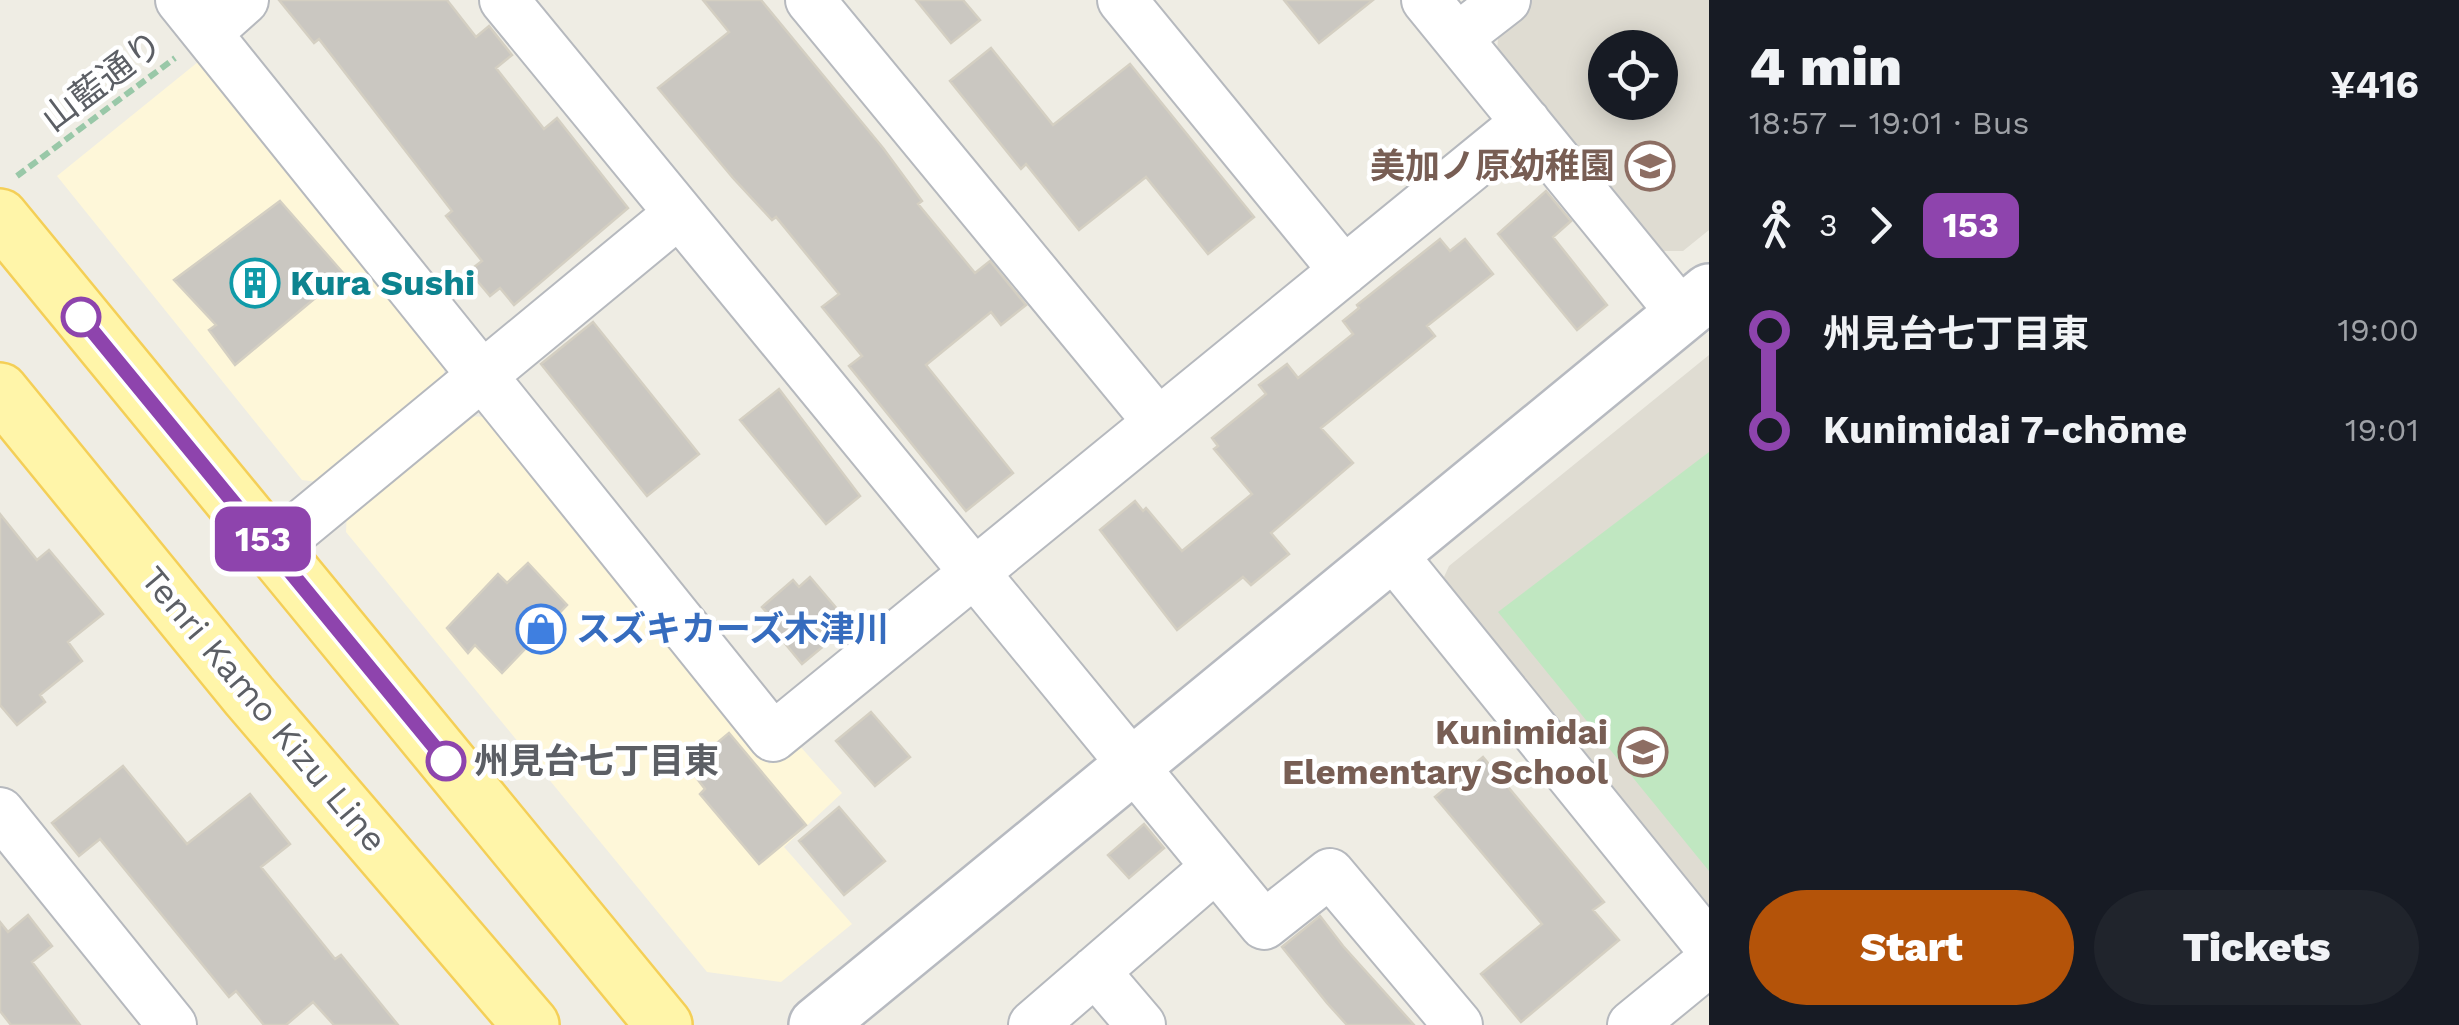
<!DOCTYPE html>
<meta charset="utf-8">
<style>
:root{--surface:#171b24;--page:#20242c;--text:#f1f3f6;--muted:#9ea1a6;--accent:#b45309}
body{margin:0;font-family:"Work Sans","Noto Sans JP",sans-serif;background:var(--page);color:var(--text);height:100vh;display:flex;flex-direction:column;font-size:38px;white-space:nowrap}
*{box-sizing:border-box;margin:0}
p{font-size:32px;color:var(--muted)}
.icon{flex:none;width:55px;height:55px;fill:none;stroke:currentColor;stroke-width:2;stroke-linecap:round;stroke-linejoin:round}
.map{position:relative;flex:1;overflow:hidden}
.drawer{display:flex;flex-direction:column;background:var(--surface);width:750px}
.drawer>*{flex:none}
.badge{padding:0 20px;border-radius:15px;font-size:35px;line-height:65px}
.buttons{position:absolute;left:1588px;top:30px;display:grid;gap:20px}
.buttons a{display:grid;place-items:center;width:90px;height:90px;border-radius:50%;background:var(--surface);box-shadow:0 5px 25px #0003;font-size:50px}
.map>.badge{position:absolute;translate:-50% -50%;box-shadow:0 0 0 5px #fff}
.legs{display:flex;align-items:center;gap:15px;height:110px;padding:0 40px;font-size:32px}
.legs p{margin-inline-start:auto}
.headline{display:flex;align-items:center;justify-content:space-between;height:170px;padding:0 40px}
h1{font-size:55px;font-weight:800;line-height:75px}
.action{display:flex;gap:20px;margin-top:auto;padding:20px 40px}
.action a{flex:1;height:115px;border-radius:60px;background:var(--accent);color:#fff;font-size:40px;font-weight:800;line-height:115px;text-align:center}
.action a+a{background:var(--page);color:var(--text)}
ul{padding:0 40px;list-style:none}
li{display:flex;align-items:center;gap:35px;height:100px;font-size:38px}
li i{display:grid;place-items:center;width:15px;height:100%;margin:0 12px;background:currentColor}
li i::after{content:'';width:25px;height:25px;margin:-12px;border:8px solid;border-radius:50%;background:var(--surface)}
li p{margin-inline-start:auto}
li:first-child i{background:linear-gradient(#0000 50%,currentColor 0)}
li:last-child i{background:linear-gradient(currentColor 50%,#0000 0)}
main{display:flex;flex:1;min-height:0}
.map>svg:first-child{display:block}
.commercial{fill:#fef7d9}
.education{fill:#dfdcd2;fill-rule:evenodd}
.green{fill:#c0e7c1}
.building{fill:#cac7c1;stroke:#d4cfc2;stroke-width:2.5}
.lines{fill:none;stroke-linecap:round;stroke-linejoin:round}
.street-casing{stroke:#b6b9be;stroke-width:52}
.secondary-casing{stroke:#b7bac0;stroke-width:60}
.primary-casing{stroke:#f4cf57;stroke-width:60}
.path{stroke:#99c8a8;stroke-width:6;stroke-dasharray:10 5;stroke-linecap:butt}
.street{stroke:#fff;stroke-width:48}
.secondary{stroke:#fff;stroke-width:55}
.primary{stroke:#fff5a9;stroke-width:55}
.line-1-casing{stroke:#fff;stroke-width:22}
.line-1{stroke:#8e44ad;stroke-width:15}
.stop-1-dot{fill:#fff;stroke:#8e44ad;stroke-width:5}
.labels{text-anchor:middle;stroke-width:9;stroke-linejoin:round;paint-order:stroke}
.street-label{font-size:35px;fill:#5c5f65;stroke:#fff}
.education-label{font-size:35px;font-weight:bold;fill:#785e54;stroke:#fff;text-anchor:end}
.culture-label{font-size:35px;font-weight:bold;fill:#0d838f;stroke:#fff;text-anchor:start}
.shop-label{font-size:35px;font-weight:bold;fill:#366cbe;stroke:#fff;text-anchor:start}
.stop-label{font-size:35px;font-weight:bold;fill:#5c5f65;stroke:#fff;text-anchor:start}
</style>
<main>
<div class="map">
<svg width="1709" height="1025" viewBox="0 0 1709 1025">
<rect width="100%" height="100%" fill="#efede4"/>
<path class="commercial" d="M 198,62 L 445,363 L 442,388 L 325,483 L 302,480 L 57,176 Z
M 461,416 L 491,417 L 769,764 L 798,744 L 842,793 L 784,847 L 852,924 L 781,982 L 707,972 L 346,532 L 347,509 Z"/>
<path class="education" d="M 1532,0 L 1709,0 L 1709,230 L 1683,251 L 1658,251 L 1497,51 L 1499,27 ZM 1605,48 L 1660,48 L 1660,102 L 1605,102 Z
M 1709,355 L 1709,913 L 1445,591 L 1444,577 L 1449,566 Z"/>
<path class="green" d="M 1709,452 L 1709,871 L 1498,612 Z"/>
<path class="building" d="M 279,0 L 447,0 L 476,37 L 489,26 L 512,55 L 496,68 L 544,129 L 557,118 L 628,208 L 514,305 L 500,288 L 490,296 L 469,271 L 482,261 L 446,216 L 452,211 L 319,39 L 314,43 Z
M 703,0 L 761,0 L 883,148 L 922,201 L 918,204 L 975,273 L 990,261 L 1026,305 L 1001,325 L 991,312 L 926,365 L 1013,473 L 966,511 L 849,366 L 862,356 L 822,307 L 839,294 L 776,217 L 772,220 L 733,178 L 658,88 L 729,32 Z
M 916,0 L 963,0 L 980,20 L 951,43 Z
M 1284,0 L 1373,0 L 1319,43 Z
M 991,48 L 1053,125 L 1130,64 L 1254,217 L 1208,254 L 1146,177 L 1079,230 L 1026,164 L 1021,169 L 950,81 Z
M 1546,191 L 1571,221 L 1553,237 L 1607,305 L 1577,330 L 1498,234 Z
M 280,201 L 344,274 L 235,365 L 209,330 L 216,325 L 174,280 Z
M 1440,239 L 1450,251 L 1465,239 L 1493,274 L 1427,326 L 1435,336 L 1321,428 L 1353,463 L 1271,533 L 1289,554 L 1251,585 L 1243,577 L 1177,630 L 1100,530 L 1135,501 L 1143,511 L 1146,508 L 1182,551 L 1252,494 L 1214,449 L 1218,446 L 1212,438 L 1266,394 L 1259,385 L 1287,364 L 1298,378 L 1353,334 L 1343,321 L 1359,308 L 1357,305 Z
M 593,322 L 699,454 L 647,496 L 541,364 Z
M 779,389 L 860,496 L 826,524 L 740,420 Z
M 0,514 L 37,560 L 49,550 L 103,614 L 68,642 L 82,661 L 40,695 L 45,702 L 17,725 L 0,705 Z
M 528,563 L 567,605 L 502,673 L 475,645 L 468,653 L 447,628 L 498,574 L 507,583 Z
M 810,577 L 850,624 L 802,664 L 773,629 L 778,625 L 762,607 L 793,580 L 799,587 Z
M 871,712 L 910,757 L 875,786 L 836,741 Z
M 729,733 L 806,825 L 759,864 L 700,794 L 705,789 L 688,767 Z
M 1483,757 L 1604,902 L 1593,910 L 1619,940 L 1521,1022 L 1481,974 L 1542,924 L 1435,797 Z
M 123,766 L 187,844 L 250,794 L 290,844 L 261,867 L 335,959 L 341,955 L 398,1025 L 334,1025 L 313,1002 L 286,1025 L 264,1025 L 236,991 L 229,997 L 100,839 L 79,856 L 52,823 Z
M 839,807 L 885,861 L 844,895 L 799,841 Z
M 1144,824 L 1164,848 L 1129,878 L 1108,855 Z
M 28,915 L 52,946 L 32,962 L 80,1025 L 11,1025 L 0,1011 L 0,922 L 8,932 Z
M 1320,916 L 1343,946 L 1414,1025 L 1347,1025 L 1327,1003 L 1282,947 Z"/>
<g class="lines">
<g class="street-casing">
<path id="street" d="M 180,0 L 773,737 L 1526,122
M 504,0 L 1264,925 L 1330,873 L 1458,1025
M 810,0 L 1158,422
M 1122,0 L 1344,271
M 1426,0 L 1682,314
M 207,33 L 244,0
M 1457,38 L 1506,0
M 271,550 L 678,214
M 1392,554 L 1709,946
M 0,812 L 172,1025
M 1095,971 L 1141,1025
M 1033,1025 L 1216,867
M 1632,1025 L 1709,962"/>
</g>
<g class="secondary-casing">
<path id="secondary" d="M 817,1025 L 1709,292"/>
</g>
<g class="primary-casing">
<path id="primary" d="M 0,217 L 664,1025
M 0,391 L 249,696 L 531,1025"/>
</g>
<path class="path" d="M 17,176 L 175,58"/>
<use href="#street" class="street"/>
<use href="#secondary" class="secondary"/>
<use href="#primary" class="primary"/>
</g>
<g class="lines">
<g class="line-1-casing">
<path id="line-1" d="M 81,317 L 446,761"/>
</g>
<use href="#line-1" class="line-1"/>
</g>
<defs>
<g id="school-ring" transform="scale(2.5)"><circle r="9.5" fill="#fff" stroke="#8d6e63" stroke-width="1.5"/><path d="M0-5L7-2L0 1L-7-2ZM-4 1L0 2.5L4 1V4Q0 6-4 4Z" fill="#8d6e63"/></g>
<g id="building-ring" transform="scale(2.5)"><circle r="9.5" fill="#fff" stroke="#0f9aa8" stroke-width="1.5"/><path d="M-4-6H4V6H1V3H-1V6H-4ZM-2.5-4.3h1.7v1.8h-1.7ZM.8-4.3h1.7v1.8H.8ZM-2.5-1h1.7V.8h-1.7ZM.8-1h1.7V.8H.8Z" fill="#0f9aa8"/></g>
<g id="shop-ring" transform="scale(2.5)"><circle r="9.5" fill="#fff" stroke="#3f7fe0" stroke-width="1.5"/><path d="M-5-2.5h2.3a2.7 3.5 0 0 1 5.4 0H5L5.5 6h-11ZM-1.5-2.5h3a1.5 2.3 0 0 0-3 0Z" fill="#3f7fe0"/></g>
</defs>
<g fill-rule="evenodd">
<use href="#school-ring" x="1650" y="166"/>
<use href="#building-ring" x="255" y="283"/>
<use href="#shop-ring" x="541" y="629"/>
<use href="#school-ring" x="1643" y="752"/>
</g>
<g class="stop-1-dot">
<circle cx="81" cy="317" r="18"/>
<circle cx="446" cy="761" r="18"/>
</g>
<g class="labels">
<g class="street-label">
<text transform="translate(102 81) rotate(-37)" y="12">山藍通り</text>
<text transform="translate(264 709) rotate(50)" y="12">Tenri Kamo Kizu Line</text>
</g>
<g class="education-label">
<text x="1615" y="178">美加ノ原幼稚園</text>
<text x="1608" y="744">Kunimidai<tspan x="1608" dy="40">Elementary School</tspan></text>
</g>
<g class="culture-label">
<text x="290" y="295">Kura Sushi</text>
</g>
<g class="shop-label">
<text x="576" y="641">スズキカーズ木津川</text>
</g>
<g class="stop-label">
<text x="474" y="773">州見台七丁目東</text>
</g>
</g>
</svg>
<div class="buttons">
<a><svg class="icon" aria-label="locate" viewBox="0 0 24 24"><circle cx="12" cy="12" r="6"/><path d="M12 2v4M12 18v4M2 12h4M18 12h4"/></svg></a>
</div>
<b class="badge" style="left:263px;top:539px;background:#8e44ad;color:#fff">153</b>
</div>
<section class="drawer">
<div class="headline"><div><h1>4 min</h1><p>18:57 – 19:01 · Bus</p></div><b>¥416</b></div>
<div class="legs"><svg class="icon" aria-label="walk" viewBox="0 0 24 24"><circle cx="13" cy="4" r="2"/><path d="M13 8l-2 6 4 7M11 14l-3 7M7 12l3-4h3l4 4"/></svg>3<svg class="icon" aria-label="forward" viewBox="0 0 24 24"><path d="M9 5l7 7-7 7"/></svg><b class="badge" style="background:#8e44ad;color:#fff">153</b></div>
<ul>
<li><i style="color:#8e44ad"></i><b>州見台七丁目東</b><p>19:00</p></li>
<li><i style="color:#8e44ad"></i><b>Kunimidai 7-chōme</b><p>19:01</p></li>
</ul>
<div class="action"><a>Start</a><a>Tickets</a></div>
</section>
</main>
